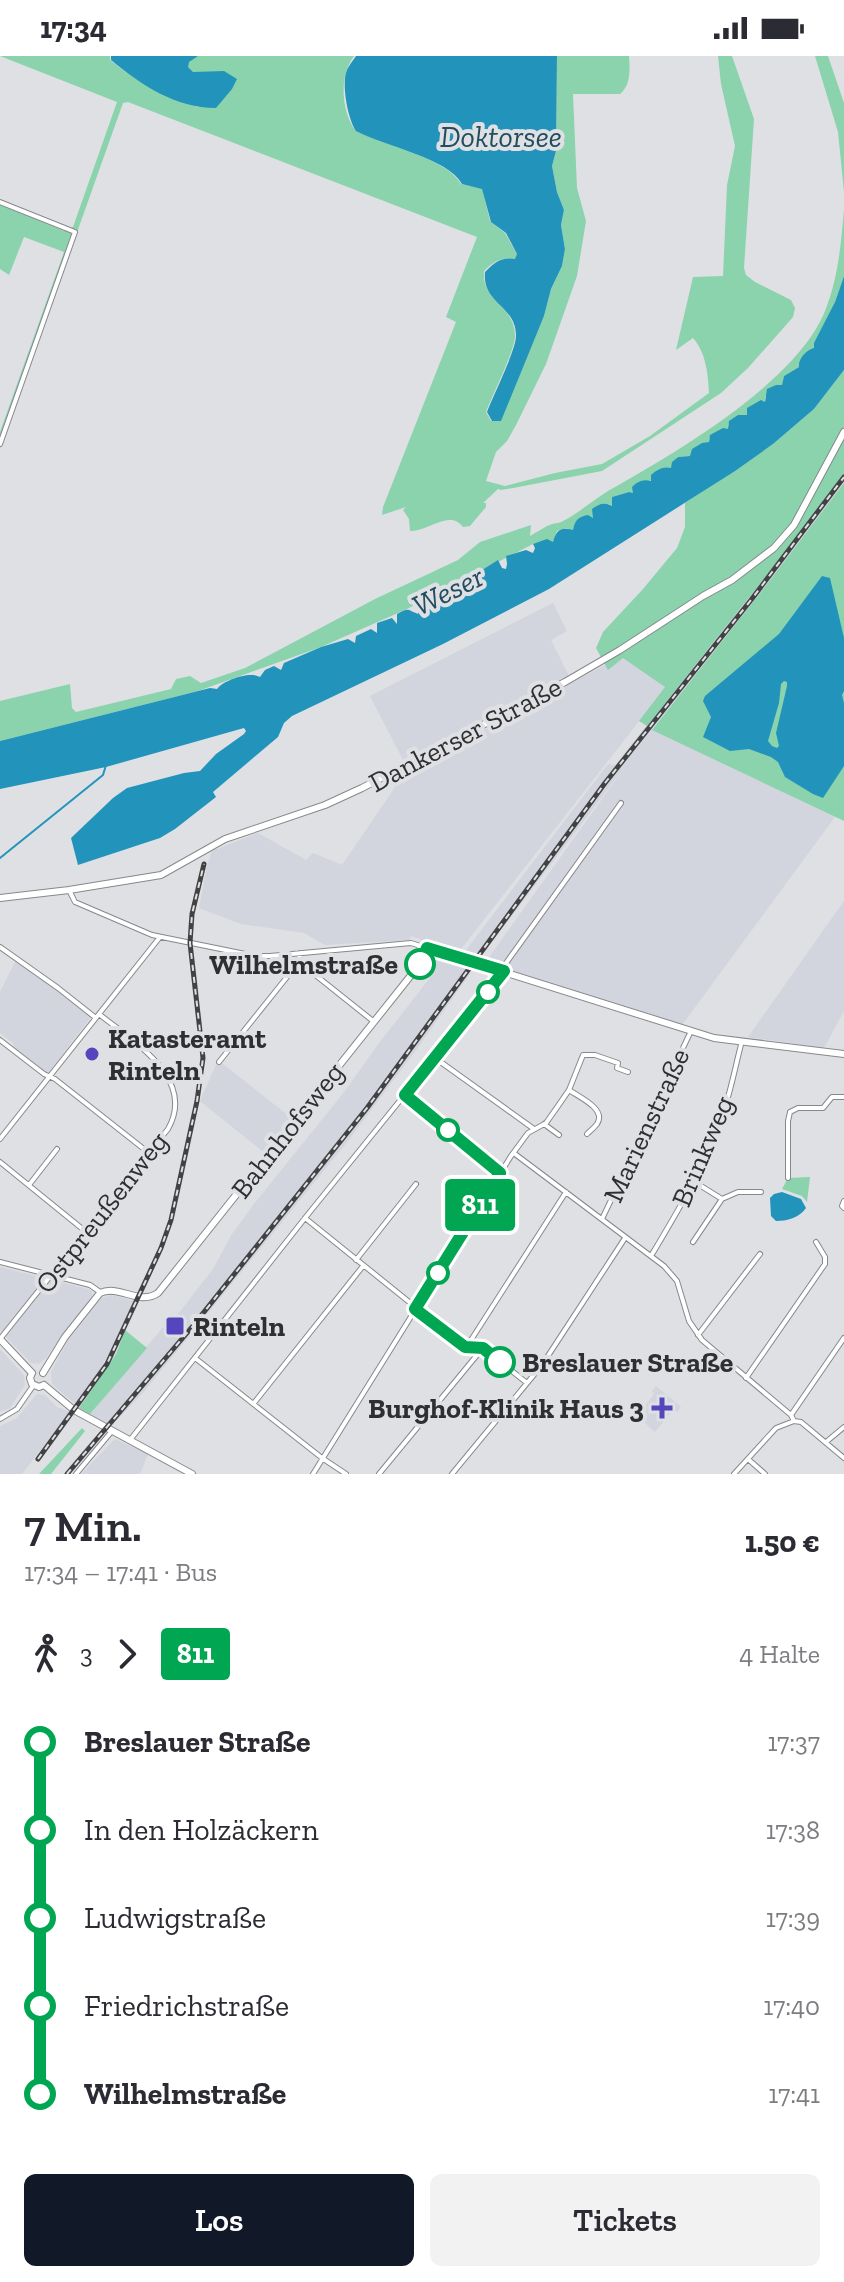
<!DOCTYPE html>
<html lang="de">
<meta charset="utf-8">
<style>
:root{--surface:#fff;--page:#f2f2f3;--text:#2b2b33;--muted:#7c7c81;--accent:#111827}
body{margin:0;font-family:"Zilla Slab",serif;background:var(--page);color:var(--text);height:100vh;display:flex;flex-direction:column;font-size:30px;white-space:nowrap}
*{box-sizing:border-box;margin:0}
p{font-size:26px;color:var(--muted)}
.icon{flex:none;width:44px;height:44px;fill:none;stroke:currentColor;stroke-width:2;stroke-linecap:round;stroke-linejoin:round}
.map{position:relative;height:1418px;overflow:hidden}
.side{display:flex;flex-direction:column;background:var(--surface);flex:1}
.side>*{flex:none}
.badge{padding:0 16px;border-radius:6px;font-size:28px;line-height:52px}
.map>.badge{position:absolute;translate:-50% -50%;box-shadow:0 0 0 4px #fff}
.legs{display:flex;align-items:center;gap:12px;height:88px;padding:0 24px;font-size:26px}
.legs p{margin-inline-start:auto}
.summary{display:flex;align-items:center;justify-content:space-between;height:136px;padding:0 24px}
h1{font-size:44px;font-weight:600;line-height:60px}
.cta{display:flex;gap:16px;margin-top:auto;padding:16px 24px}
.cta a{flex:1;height:92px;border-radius:12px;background:var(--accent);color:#fff;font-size:32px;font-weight:600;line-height:92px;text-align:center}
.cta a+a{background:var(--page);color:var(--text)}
ul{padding:0 24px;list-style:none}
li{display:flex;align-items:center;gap:28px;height:88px;font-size:30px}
li i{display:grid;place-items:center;width:12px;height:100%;margin:0 10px;background:currentColor}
li i::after{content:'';width:20px;height:20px;margin:-10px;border:6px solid;border-radius:50%;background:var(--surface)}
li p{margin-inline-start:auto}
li:first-child i{background:linear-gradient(#0000 50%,currentColor 0)}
li:last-child i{background:linear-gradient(currentColor 50%,#0000 0)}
.status{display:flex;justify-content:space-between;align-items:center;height:56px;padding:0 40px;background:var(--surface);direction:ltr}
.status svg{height:22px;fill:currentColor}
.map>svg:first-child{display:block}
.built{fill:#d2d4de}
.green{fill:#8ad3ad}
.water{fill:#2294bc;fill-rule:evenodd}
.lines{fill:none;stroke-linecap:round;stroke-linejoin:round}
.stream{stroke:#2294bc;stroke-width:2}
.street-casing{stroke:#87888b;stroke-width:6}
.secondary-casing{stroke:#87888b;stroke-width:8}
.street{stroke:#fff;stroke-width:4}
.secondary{stroke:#fff;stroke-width:6}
.rail-casing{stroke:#424244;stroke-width:5}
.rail{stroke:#dfe0e4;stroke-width:2;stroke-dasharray:6;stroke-linecap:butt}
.line-1-casing{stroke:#fff;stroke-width:18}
.line-1{stroke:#00a651;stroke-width:12}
.stop-1-dot{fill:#fff;stroke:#00a651;stroke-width:4}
.poi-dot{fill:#5646bd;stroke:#dfe0e4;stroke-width:3}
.labels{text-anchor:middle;stroke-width:8;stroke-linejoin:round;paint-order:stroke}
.street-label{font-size:28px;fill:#2f2f31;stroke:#dfe0e4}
.stop-label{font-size:28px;font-weight:bold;fill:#2f2f31;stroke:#dfe0e4;text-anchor:end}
.poi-label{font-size:28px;font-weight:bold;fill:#2f2f31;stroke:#dfe0e4;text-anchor:start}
.water-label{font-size:30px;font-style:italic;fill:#214d5f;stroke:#dfe0e4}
</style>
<div class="status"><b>17:34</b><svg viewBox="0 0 49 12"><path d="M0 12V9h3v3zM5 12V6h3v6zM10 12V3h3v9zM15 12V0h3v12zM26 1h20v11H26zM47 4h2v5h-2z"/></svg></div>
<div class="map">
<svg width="844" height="1418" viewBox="0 0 844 1418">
<rect width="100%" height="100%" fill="#dfe0e4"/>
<path class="built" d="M 844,417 L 844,427 L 764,532 L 652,673 L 835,761 L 682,969 L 485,907 L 627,708 L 479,903 L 463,898 L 608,708 L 615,709 L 793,486 Z
M 553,547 L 567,575 L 551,584 L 570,622 L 404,706 L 370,640 Z
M 633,594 L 665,632 L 461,893 L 422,887 L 420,883 L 411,880 L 409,884 L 325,889 L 304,877 L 241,868 L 199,852 L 207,810 L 212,795 L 258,777 L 306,804 L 313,797 L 342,809 L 396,730 L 391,724 Z
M 199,820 L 202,820 L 193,863 L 192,884 L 199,938 L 193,939 L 188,890 L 189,866 Z
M 844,845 L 844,955 L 824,992 L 748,981 Z
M 439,897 L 476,909 L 419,990 L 348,1085 L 142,1338 L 111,1370 L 90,1358 L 165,1269 L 168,1271 L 213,1213 L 232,1178 L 254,1148 L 345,1035 L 379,987 L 430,922 Z
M 16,904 L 51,929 L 91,961 L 49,1016 L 44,1016 L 14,992 L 13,987 L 0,977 L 0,936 Z
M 218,1004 L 294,1064 L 266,1098 L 200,1045 Z
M 0,1211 L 88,1233 L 92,1236 L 92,1240 L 45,1303 L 39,1308 L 31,1307 L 0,1275 Z
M 111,1239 L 134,1245 L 112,1293 L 97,1318 L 75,1348 L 52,1328 L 51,1316 L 68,1284 L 102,1242 Z
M 0,1293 L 24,1319 L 25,1329 L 10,1352 L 0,1356 Z
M 656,1330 L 681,1351 L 677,1356 L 673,1354 L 655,1376 L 637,1360 L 654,1338 L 652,1335 Z
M 37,1338 L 45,1339 L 57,1351 L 70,1356 L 22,1418 L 0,1418 L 0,1370 L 17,1362 Z
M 115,1383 L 148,1398 L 140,1418 L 81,1418 Z"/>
<path class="green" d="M 0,0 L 110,0 L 110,4 C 141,29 161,38 198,51 L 192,17 L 186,12 L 187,5 L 196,0 L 354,0 C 339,20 341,54 355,74 C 383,90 446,101 461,128 L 482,132 L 490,165 L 505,177 L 517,198 L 516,203 C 501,201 494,205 484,215 C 481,246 515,249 515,280 C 515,294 492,340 486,356 L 491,365 L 500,364 L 544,260 L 551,233 L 562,210 L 565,193 L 561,169 L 564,154 L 557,136 L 552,110 L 556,95 L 557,0 L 629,0 C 630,13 631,29 620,38 L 573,38 L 577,132 L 586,165 L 577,220 L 546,308 L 516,369 L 507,385 L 496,396 L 486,425 L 505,430 L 555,417 L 602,408 L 650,380 L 709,337 C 708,317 706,297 693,282 L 676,294 L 693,221 L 723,220 L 727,129 L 735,90 L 721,28 L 718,0 L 732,0 L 754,63 L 744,212 L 746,219 L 755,226 L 791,244 L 795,252 L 793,261 L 748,312 L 721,337 L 602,415 L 513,432 L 501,434 L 498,433 L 483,447 L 486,447 L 486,451 L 470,470 L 463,471 C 449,453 428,476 410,475 L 409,463 L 403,454 L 406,451 L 382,459 L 383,451 L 456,266 L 446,261 L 477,181 L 128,46 L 123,47 L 0,393 L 0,376 L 64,196 L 24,181 L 9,219 L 0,213 L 0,148 L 64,175 L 73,171 L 117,46 Z
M 815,0 L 828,0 L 844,47 L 844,136 L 838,76 Z
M 844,154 L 844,220 L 835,246 L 814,293 L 799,311 L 784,320 L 782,330 L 765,341 L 765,347 L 748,360 L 728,368 L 729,374 L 709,382 L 709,386 L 690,400 L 677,401 L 671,413 L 633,434 L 633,437 L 629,436 L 612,441 L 612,450 L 609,448 L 592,462 L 574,472 L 573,475 L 567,472 L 557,475 L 553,486 L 533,488 L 407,553 L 321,591 L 198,635 L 0,685 L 0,645 L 70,628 L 72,652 L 76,656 L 171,633 L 176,623 L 190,620 L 201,627 L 245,612 L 375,543 L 458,504 L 480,486 L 531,469 L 530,480 C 537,476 544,471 552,468 C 554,467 561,467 563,465 C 579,457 593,444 608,435 C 674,398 796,327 825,255 C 838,223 841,188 844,154 Z
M 844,314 L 844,417 L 793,486 L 647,670 L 639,665 L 665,631 L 623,602 L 608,614 L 596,592 L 603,576 L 643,533 L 677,492 L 685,471 L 685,447 L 773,388 L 814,353 Z
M 844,427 L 844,765 L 652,674 L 764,532 Z
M 810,1121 L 807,1146 L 802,1140 L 782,1133 L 788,1122 Z
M 125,1274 L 147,1292 L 90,1358 L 79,1352 L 116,1298 Z
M 82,1372 L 85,1375 L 51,1418 L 39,1418 Z"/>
<path class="water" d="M 111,0 L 198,0 L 189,6 L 188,11 L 193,16 L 224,15 L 237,23 L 232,33 L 216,52 C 176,52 141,29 111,4 Z
M 356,0 L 557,0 L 556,95 L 552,110 L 557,136 L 564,154 L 561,169 L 565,193 L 562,210 L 551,233 L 544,260 L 501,365 L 492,365 L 487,356 C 493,340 516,294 516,280 C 516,249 482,248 485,216 C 495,206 501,201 515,203 L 517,198 L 506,177 L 491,166 L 482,133 L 462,128 C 448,102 384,90 356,75 C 348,63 342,31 346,17 C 348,10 352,6 356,0 Z
M 844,220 L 844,314 L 814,353 L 773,388 L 735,415 L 549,533 L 443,588 L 292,660 L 284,667 L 278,681 L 213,736 L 216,741 L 175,773 L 160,782 L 78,809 L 71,782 L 113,742 L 127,732 L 184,717 L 200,715 L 216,698 L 244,678 L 246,675 L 244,672 L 106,711 L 0,733 L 0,685 L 210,632 L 217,633 C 224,624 250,615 260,621 L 265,614 L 274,610 L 281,614 L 284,607 L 321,591 L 348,583 L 355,587 L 356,580 L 371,573 L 377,577 L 377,567 L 392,562 L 397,568 L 397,558 C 410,551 407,554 418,558 L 419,549 L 428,544 L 434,544 L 438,548 C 442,540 441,534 453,533 L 459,537 L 459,528 L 473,520 L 479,527 L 479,516 L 498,504 L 502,512 L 506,513 L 507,508 L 506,500 L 526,494 L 533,497 L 535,492 L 533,488 L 547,483 L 553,486 C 556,475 560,470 573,474 C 575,465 577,461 588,459 L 593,462 L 592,453 C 599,448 604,446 612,450 L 612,441 L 629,436 L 633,437 L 632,431 C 638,425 643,423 651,425 L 651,419 C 657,414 663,410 671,412 L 672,406 L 678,401 L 690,400 L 692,393 L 702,387 L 709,386 L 710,379 L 723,372 L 728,373 L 729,365 L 738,359 L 747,359 L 747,352 L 761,344 L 765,346 L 767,333 L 776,329 L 782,329 L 784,320 L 799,311 C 798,303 806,294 814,292 L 814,287 L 835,246 Z
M 822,520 L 830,522 L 844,582 L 844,635 L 842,639 L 844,647 L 844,710 L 823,742 L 813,738 L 785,721 L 778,706 L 771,701 L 749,693 L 730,695 L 703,681 L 711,661 L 703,645 L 705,640 L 779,578 ZM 784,625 L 787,626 L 787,630 L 776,677 L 779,690 L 777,692 L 772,690 L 768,685 L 779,647 L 781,628 Z
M 782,1136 L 801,1143 L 806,1152 C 799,1162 787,1165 776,1165 L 771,1160 L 770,1142 L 774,1138 Z"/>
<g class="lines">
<path class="stream" d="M 0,802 L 103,719 L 106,709"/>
<g class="street-casing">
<path id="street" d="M 0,146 L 75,176 L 0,388
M 69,834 L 75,846 L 152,879 L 255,900 L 270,900 L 411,887 L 427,892
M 0,891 L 58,932 L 96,962
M 299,906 L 373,965
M 501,914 L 621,747
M 0,984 L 44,1018 L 55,1023 L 149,1097
M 435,1002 L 534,1073
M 219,1006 L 299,906 L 300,897
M 569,1034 C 579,1041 607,1053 597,1068 C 594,1072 590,1075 587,1078
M 405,1039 L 500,1117
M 544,1068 L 559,1079
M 0,1083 L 160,881
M 515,1098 L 664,1210 L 677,1225 L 689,1265 L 702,1284 L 791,1359 L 794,1365 L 801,1366 L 844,1402
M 0,1106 L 85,1175
M 788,1122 L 788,1065 L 790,1056 L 798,1052 L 823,1052 L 832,1041 L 844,1041
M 693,1125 L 722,1143 L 738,1136 L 761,1136
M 29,1129 L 57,1093
M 844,1145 L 842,1150 L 844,1152
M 305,1162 L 465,1291 L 483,1292 L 527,1327
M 602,1163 L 691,975
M 693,1186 L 722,1143
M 651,1200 C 679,1153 709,1104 725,1051 C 732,1030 736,1007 742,985
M 356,1204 L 416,1128
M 0,1206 L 90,1229 L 100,1236
M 698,1279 L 760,1198
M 0,1283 L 168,1073 C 197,1022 132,985 99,958
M 468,1292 L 471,1284 L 566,1136
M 195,1302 L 322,1402 L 346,1418
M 746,1322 L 825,1208 L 825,1201 L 816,1186
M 254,1347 L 363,1210
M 791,1359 L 844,1282
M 0,1363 L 17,1353 L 33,1330
M 130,1384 L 305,1162 L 503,917
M 826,1386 L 844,1371
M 748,1403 L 765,1418
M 76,1418 L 112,1375
M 313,1418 L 511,1100 L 528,1077 L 546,1067 L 558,1050 L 569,1034 L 583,999 L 595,999 L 618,1007 L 617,1012 L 628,1016
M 379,1418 L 482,1293
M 452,1418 L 542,1309 L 625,1182
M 734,1418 L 776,1372 L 794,1365"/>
</g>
<g class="secondary-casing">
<path id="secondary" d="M 0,842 L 69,834 L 161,819 L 225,783 L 325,749 L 362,732 L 565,626 L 620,594 L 703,540 L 732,524 L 774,492 L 794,469 L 844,376
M 0,1283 L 32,1317
M 32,1317 L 30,1322 L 32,1328 L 39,1331 L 44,1329
M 43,1317 L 65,1281 L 100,1237 C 119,1228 139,1250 158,1237 L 420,908 L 427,892 L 714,982 L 844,998
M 44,1329 L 74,1354 L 192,1418"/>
</g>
<use href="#street" class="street"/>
<use href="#secondary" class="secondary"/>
<g class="rail-casing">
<path id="rail" d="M 38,1403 L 107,1308 L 161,1192 L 171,1164 L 197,1045 L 203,1002 L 190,887 L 192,858 L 204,808
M 67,1418 L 192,1271 L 367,1052 L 605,727 L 751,544 L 844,421"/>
</g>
<use href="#rail" class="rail"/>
</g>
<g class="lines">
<g class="line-1-casing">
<path id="line-1" d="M 420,908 L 427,892 L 504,915 L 405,1039 L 500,1117 L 415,1253 L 465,1291 L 483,1292 L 500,1306"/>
</g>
<use href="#line-1" class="line-1"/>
</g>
<g class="stop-1-dot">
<circle cx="420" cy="908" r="14"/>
<circle cx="488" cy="936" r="10"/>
<circle cx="448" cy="1074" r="10"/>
<circle cx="438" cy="1217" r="10"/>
<circle cx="500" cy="1306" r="14"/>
</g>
<g class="poi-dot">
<circle cx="92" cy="998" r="8"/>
<rect x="165" y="1260" width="20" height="20" rx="4"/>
<path d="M658 1340h8v8h8v8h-8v8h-8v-8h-8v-8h8z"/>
</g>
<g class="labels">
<g class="street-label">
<text transform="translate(465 678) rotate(-28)" y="10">Dankerser Straße</text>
<text transform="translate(646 1069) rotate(-65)" y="10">Marienstraße</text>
<text transform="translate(287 1074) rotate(-52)" y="10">Bahnhofsweg</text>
<text transform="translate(702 1095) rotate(-67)" y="10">Brinkweg</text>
<text transform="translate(101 1156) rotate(-52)" y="10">Ostpreußenweg</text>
</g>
<g class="stop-label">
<text x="398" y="918">Wilhelmstraße</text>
<text x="522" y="1316" text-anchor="start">Breslauer Straße</text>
</g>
<g class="poi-label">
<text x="108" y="992">Katasteramt<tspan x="108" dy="32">Rinteln</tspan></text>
<text x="193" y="1280">Rinteln</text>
<text x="644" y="1362" text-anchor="end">Burghof-Klinik Haus 3</text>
</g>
<g class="water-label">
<text x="501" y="91">Doktorsee</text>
<text transform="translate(448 535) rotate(-26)" y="10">Weser</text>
</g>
</g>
</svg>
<b class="badge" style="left:480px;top:1149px;background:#00a651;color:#fff">811</b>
</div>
<section class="side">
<div class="summary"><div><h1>7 Min.</h1><p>17:34 – 17:41 · Bus</p></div><b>1.50 €</b></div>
<div class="legs"><svg class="icon" aria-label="walk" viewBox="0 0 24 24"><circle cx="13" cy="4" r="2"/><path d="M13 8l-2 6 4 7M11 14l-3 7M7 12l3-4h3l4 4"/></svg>3<svg class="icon" aria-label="forward" viewBox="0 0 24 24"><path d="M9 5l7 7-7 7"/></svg><b class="badge" style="background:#00a651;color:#fff">811</b><p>4 Halte</p></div>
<ul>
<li><i style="color:#00a651"></i><b>Breslauer Straße</b><p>17:37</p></li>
<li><i style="color:#00a651"></i><span>In den Holzäckern</span><p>17:38</p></li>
<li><i style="color:#00a651"></i><span>Ludwigstraße</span><p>17:39</p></li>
<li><i style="color:#00a651"></i><span>Friedrichstraße</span><p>17:40</p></li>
<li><i style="color:#00a651"></i><b>Wilhelmstraße</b><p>17:41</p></li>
</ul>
<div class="cta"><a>Los</a><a>Tickets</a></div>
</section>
